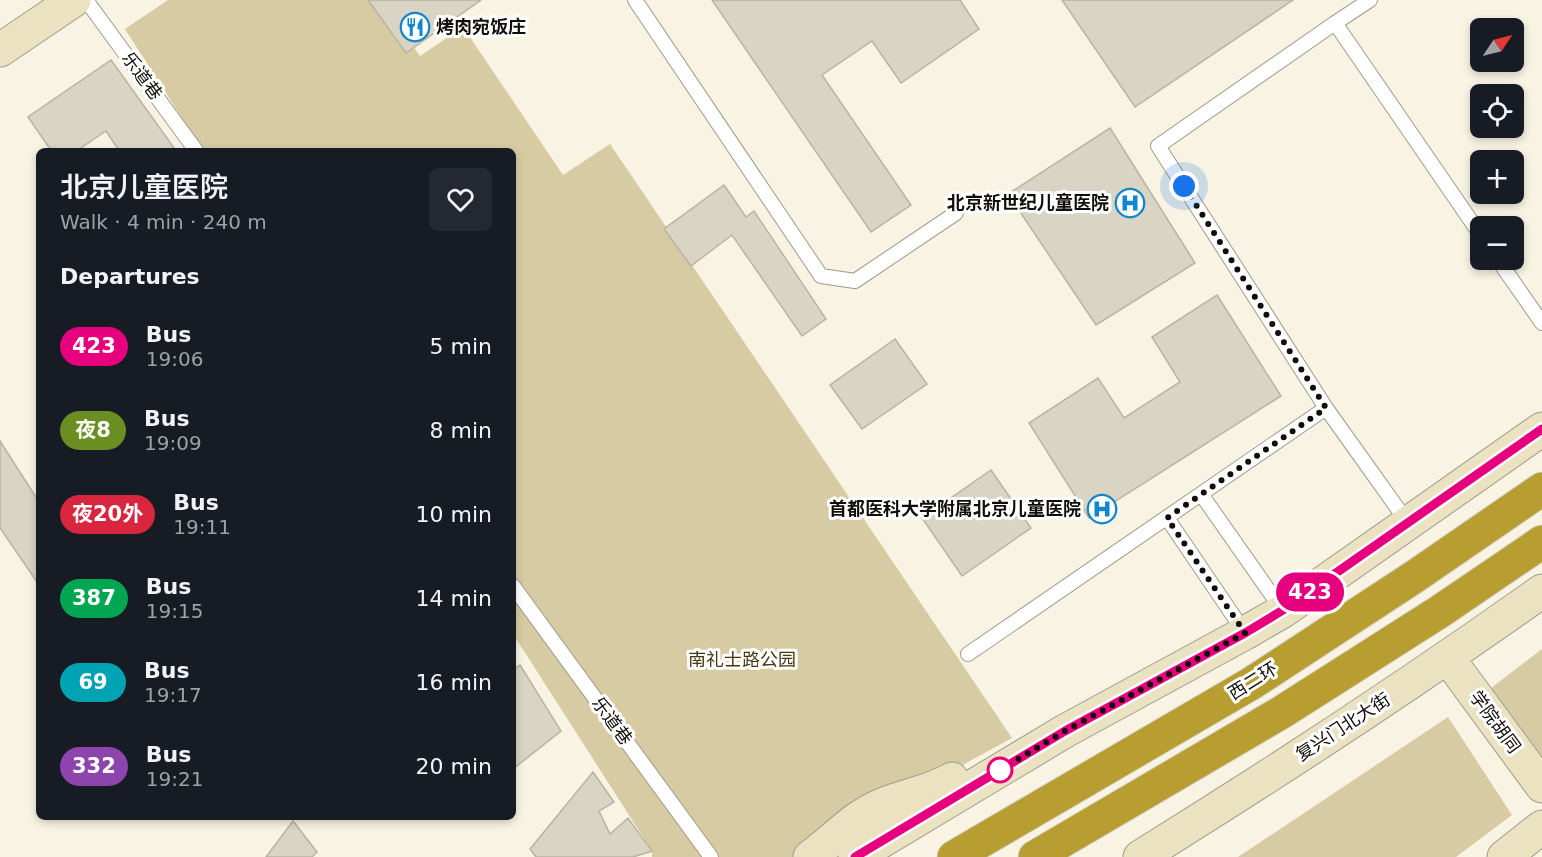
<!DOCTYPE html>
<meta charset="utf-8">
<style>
:root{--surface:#171b24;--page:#242831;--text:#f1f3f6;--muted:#9ea1a6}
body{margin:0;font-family:"DejaVu Sans","Noto Sans SC",sans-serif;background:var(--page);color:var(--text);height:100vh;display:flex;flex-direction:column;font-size:22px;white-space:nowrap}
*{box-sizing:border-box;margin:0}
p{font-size:20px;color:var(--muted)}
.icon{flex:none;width:33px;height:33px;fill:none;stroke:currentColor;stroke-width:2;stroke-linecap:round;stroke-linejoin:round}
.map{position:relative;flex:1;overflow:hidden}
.drawer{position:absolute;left:36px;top:148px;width:480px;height:672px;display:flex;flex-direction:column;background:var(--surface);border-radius:9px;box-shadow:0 3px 9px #0003}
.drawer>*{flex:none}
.badge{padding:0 12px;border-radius:20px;font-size:21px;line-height:39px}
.needle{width:39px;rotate:55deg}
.fabs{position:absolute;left:1470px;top:18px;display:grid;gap:12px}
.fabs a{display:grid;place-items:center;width:54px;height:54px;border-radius:9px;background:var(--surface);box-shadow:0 3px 9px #0003;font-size:30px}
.you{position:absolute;width:30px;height:30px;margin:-15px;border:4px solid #fff;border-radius:50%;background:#1a73e8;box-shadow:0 0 0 9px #1a73e833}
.map>.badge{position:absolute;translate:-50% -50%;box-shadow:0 0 0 3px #fff}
h2{padding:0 24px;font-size:22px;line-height:54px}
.round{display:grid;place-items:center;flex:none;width:63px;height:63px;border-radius:9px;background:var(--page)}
.summary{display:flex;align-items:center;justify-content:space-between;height:102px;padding:0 24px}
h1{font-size:28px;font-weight:600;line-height:45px}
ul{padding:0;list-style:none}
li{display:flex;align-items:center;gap:18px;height:84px;padding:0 24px}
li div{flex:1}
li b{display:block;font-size:22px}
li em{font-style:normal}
li .badge{min-width:66px;font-weight:700;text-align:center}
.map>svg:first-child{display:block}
.green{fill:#d6cba3}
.building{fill:#d9d4c3;stroke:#b8b3a3;stroke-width:1.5}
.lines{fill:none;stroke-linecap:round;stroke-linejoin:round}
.lane-casing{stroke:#9f9b8b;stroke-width:16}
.secondary-casing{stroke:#9f9b8b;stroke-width:35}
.highway-casing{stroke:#d9d8d8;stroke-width:35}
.lane{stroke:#fff;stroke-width:14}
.secondary{stroke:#eae2c1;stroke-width:33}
.highway{stroke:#b89d30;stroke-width:33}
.line-casing{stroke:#fff;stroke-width:14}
.line{stroke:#e6007e;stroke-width:9}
.walk{stroke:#100e09;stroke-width:6;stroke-dasharray:0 10.8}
.stop-dot{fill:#fff;stroke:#e6007e;stroke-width:3}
.labels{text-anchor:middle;stroke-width:6;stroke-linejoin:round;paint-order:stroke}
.poi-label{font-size:18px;font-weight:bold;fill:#100e09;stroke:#fff;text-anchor:end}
.street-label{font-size:18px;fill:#100e09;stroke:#fff}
.park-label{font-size:18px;fill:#443910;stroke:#fff}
</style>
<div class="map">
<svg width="1542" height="857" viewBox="0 0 1542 857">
<rect width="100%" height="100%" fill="#f8f3e2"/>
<path class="green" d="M 168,0 L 382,0 L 420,56 L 463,27 L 563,175 L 610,144 L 1012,738 L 794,857 L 652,857 L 652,851 L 513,634 L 513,152 L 203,151 L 125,29 Z
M 1542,649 L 1542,764 L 1486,692 Z
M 1448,717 L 1512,815 L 1456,857 L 1238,857 Z"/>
<path class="building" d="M 368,0 L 481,0 L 406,53 Z
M 712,0 L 960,0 L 979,29 L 901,83 L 872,41 L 822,75 L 911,205 L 871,232 Z
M 1062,0 L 1293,0 L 1135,107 Z
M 111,60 L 177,152 L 120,152 L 106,131 L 75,152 L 52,152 L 28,117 Z
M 1110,128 L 1195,263 L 1096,325 L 1008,194 Z
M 724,185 L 746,217 L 754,211 L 826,319 L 802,336 L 732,235 L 691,266 L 664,229 Z
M 1217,295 L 1281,396 L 1089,518 L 1029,423 L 1098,378 L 1124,418 L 1180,382 L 1152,337 Z
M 895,339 L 927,384 L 862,429 L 830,385 Z
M 0,441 L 39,502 L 39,585 L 0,528 Z
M 991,470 L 1031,528 L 962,576 L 922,518 Z
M 520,665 L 561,731 L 513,769 L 513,670 Z
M 593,772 L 614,802 L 599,811 L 610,834 L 628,818 L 652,851 L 633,857 L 536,857 L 530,849 Z
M 293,821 L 317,852 L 312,857 L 266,857 Z"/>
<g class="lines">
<g class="lane-casing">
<path id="lane" d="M 86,0 L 197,152
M 635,0 L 821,276 L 855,281 L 956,213
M 1370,0 L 1335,23 L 1480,234
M 1335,23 L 1158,146 L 1326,408 L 1408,523
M 1498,260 L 1542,323
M 1201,494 L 1283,611
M 1167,518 L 1245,633
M 513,586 L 711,857
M 968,654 L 1326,408"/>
</g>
<g class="secondary-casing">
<path id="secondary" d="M 0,50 L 74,0
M 1448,658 L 1542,786
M 810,857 C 834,840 854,816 882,805 C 905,795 930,792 952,779
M 855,857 L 1065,731 L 1245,633 L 1283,611 L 1542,429
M 1140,857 C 1277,772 1411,684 1542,591
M 1504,857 L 1542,827"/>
</g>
<g class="highway-casing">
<path id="highway" d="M 954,857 L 1252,683 L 1414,577 L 1542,489
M 1035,857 L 1282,712 L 1439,612 L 1542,542"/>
</g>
<use href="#lane" class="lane"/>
<use href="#secondary" class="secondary"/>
<use href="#highway" class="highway"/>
</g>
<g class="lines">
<g class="line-casing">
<path id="line" d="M 855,857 L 1065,731 L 1245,633 L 1283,610 L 1542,429"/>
</g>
<use href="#line" class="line"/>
<path class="walk" d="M 1000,770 L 1065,731 L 1245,633 L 1167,518 L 1326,408 L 1184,186"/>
</g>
<defs>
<g id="restaurant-ring" transform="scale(1.5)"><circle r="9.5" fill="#fff" stroke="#1086ce" stroke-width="1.5"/><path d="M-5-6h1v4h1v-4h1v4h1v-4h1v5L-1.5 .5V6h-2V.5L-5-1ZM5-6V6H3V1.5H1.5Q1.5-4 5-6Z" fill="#1086ce"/></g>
<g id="hospital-ring" transform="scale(1.5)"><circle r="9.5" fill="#fff" stroke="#1086ce" stroke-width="1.5"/><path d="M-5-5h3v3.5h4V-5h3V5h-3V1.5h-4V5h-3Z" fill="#1086ce"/></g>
</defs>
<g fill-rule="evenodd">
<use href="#restaurant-ring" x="415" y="27"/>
<use href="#hospital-ring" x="1130" y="203"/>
<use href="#hospital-ring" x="1102" y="509"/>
</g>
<circle class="stop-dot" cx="1000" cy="770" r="12"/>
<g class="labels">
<g class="poi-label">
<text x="436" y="33" text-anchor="start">烤肉宛饭庄</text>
<text x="1109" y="209">北京新世纪儿童医院</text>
<text x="1081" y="515">首都医科大学附属北京儿童医院</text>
</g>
<g class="street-label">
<text transform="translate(142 76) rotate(54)" y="6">乐道巷</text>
<text transform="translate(1253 681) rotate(-32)" y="6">西二环</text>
<text transform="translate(612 721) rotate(54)" y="6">乐道巷</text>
<text transform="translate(1495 722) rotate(54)" y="6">学院胡同</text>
<text transform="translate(1343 727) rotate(-33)" y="6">复兴门北大街</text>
</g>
<g class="park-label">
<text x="742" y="666">南礼士路公园</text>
</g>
</g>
</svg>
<div class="fabs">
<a><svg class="needle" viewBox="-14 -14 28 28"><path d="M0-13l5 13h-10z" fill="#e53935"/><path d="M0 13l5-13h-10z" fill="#9ea1a6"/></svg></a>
<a><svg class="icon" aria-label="locate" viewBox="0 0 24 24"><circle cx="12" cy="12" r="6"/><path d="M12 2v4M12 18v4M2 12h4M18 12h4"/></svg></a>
<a>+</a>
<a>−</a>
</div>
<div class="you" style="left:1184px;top:186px"></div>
<b class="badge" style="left:1310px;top:592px;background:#e6007e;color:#fff">423</b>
<section class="drawer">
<div class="summary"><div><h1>北京儿童医院</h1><p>Walk · 4 min · 240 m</p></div><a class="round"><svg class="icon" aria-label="heart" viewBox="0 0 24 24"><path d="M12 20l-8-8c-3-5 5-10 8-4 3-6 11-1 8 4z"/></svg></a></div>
<h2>Departures</h2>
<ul>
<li><span class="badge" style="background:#e6007e;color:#fff">423</span><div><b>Bus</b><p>19:06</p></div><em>5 min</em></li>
<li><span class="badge" style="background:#6b8e23;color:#fff">夜8</span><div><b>Bus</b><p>19:09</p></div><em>8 min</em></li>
<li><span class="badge" style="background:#d7263d;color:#fff">夜20外</span><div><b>Bus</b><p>19:11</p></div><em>10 min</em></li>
<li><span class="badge" style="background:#00a651;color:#fff">387</span><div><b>Bus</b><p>19:15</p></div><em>14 min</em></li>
<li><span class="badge" style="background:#00a3b4;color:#fff">69</span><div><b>Bus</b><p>19:17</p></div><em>16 min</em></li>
<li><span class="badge" style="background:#8e44ad;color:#fff">332</span><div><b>Bus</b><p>19:21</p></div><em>20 min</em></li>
</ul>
</section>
</div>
